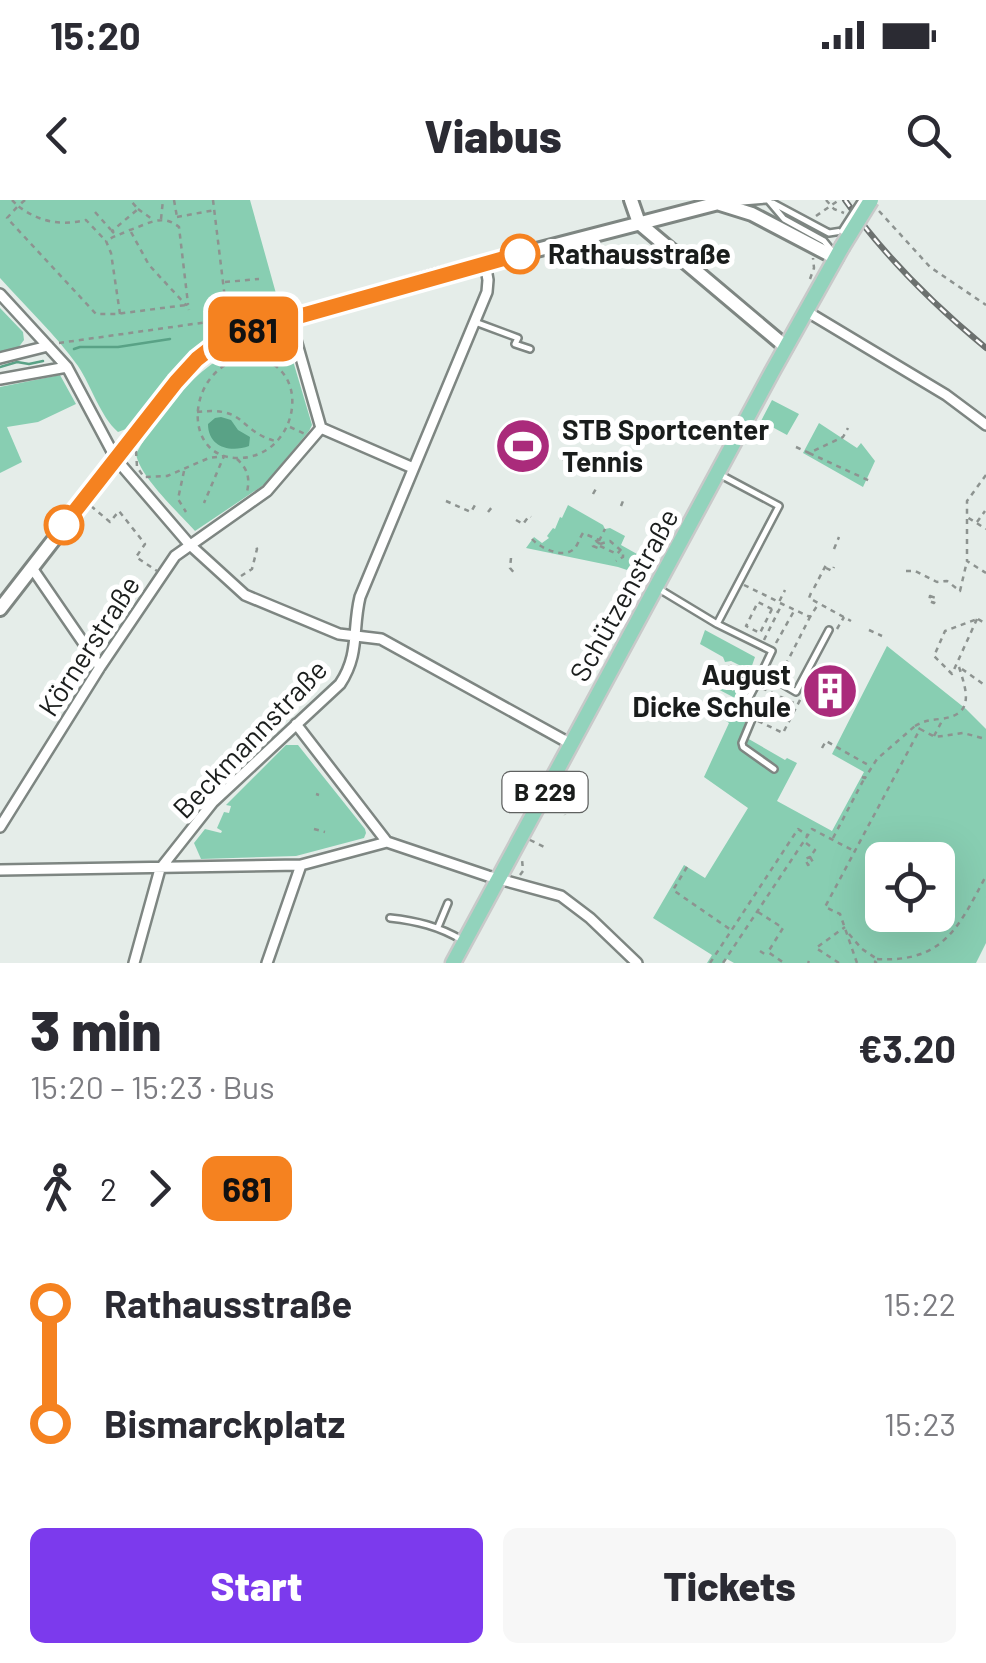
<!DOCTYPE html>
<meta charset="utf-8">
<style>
:root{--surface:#fff;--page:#f7f7f7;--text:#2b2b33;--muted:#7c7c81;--accent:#7c3aed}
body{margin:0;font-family:Barlow,sans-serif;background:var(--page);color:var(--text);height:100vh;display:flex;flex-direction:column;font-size:38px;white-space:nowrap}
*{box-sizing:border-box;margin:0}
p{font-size:32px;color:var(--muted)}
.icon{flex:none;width:55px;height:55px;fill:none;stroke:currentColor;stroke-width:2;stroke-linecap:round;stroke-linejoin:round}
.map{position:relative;height:763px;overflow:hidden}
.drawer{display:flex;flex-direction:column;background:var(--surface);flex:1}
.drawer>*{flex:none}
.badge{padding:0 20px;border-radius:15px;font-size:35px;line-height:65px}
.fabs{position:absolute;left:865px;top:642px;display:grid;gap:20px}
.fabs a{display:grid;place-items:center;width:90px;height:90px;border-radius:15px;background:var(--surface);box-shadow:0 10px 40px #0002;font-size:50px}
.map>.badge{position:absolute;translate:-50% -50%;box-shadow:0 0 0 5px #fff}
.legs{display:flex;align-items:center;gap:15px;height:110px;padding:0 30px;font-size:32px}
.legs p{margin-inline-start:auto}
.headline{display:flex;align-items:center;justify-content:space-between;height:170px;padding:0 30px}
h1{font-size:55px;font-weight:800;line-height:75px}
.button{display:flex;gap:20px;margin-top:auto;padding:20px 30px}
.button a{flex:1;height:115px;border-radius:15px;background:var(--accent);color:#fff;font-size:40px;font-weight:800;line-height:115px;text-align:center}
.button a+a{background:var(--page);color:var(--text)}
ul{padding:0 30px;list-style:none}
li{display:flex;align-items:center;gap:35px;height:120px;font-size:38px}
li i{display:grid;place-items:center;width:15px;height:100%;margin:0 12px;background:currentColor}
li i::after{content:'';width:25px;height:25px;margin:-12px;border:8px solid;border-radius:50%;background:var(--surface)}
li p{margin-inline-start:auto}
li:first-child i{background:linear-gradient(#0000 50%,currentColor 0)}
li:last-child i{background:linear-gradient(currentColor 50%,#0000 0)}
.status{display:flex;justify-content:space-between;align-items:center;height:70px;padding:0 50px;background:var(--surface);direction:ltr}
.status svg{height:28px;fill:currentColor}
header{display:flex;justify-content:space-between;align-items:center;height:130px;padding:0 30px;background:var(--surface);font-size:45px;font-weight:800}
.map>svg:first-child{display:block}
.green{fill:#88ceb2;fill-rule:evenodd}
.water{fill:#59a286}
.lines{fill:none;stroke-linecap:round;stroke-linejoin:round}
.stream{stroke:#59a286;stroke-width:2.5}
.lane-casing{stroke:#7e8682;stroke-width:10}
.street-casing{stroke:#7e8682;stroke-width:14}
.secondary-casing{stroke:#7e8682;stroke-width:18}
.primary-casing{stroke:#c8c9c9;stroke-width:19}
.path{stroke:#8d9390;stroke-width:2.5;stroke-dasharray:5 5;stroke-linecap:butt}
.lane{stroke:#fff;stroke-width:5}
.street{stroke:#fff;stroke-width:9}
.secondary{stroke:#fff;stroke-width:12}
.primary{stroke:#92d3bc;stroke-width:14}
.rail-casing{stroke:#6c716f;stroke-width:6}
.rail{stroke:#fff;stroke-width:2.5;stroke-dasharray:8;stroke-linecap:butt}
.lane-bridge-casing{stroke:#7e8682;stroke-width:10;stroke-linecap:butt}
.primary-bridge-casing{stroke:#c8c9c9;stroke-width:19;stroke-linecap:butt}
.lane-bridge{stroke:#fff;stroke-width:5}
.primary-bridge{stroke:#92d3bc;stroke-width:14}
.line-1-casing{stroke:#fff;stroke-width:22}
.line-1{stroke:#f58220;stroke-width:15}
.stop-1-dot{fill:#fff;stroke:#f58220;stroke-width:5}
.labels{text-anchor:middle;stroke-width:10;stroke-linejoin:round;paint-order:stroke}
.shield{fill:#fff;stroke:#5f6160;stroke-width:2.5}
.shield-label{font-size:25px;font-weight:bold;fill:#1a1d1c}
.stop-label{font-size:28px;font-weight:bold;fill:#1a1d1c;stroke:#fff;text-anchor:start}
.poi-label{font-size:28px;font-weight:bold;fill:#1a1d1c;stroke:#fff;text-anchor:start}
.street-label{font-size:28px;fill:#1a1d1c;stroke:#fff}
</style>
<div class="status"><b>15:20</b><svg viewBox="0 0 49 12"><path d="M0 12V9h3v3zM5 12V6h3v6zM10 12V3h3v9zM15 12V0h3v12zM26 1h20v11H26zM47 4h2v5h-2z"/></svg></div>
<header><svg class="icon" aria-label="back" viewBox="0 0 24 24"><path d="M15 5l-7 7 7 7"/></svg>Viabus<svg class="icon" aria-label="search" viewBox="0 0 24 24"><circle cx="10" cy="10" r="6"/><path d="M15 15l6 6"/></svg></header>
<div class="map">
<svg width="986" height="763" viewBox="0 0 986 763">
<rect width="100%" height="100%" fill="#e5ede9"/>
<path class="green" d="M 0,0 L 250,0 L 282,115 L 224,135 L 191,153 L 126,229 L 118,232 C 100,216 92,187 78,166 C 55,134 26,107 0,78 Z
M 0,108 L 23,132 L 24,140 L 18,148 L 0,152 Z
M 272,136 L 285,138 L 288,144 L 312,225 L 309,231 L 265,284 L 195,331 C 178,312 140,277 136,254 C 166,201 211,150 272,136 Z
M 60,175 L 76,204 L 38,222 L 7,227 L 22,262 L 0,273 L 0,187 Z
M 772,200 L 799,214 L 787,235 L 761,221 Z
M 819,223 L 857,248 L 861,243 L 875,261 L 863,287 L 803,253 Z
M 568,305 L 603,325 L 605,329 L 610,328 L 625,336 L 621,345 L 637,354 L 627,370 L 618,367 L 526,348 L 534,337 L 542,343 L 549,338 L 547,336 L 553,328 L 555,329 L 560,317 L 562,318 Z
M 705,430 L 755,457 L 748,477 L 741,474 L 743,467 L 731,461 L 725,462 L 723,457 L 700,444 Z
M 887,446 L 966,509 L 986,529 L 986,743 L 976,763 L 734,763 L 727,759 L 724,763 L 707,763 L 712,755 L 653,718 L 684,665 L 705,678 L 748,608 L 704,577 L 729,523 L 722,518 L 733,497 L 710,485 L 714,479 L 733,491 L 741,479 L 745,482 L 738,497 L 744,500 L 738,512 L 749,519 L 744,530 L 750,533 L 747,538 L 785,560 L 787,558 L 797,563 L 777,601 L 832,631 L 864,572 L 832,554 ZM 882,660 L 938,660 L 938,715 L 882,715 Z
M 286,545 L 298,545 L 365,629 L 366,633 L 364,638 L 296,656 L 201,659 L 194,643 L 205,629 L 221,633 L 222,631 L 217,628 L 224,612 L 229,613 L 231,606 L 226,605 Z"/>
<path class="water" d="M 221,217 L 231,220 L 238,230 L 250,237 L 249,246 C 230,253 208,247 208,224 L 215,218 Z"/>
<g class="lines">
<path class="stream" d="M 74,149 L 80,147 L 118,147 L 170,139
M 0,167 L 17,162 L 29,164 L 43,161"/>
<g class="lane-casing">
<path id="lane" d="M 768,0 L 784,19 L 824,41 L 832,51
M 730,3 L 766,0
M 773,3 L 829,33 L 842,31
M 475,122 L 518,138 L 515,144 L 530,149
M 659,389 L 717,424 L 779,306 L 719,274
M 717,424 L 772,451 L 762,472 L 796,492 L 829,430
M 762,473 L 741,513 L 752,519 L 742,543 L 743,547 L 774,569
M 390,718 C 417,721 438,726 462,740
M 438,727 L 448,703"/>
</g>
<g class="street-casing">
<path id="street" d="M 0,94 L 67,167 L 116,259 L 189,344 L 245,395 L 339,434 L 381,439 L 571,544
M 806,111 L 946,195 L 986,225
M 0,158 L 48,146
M 0,179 L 67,167
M 321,228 L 413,268
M 32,368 L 100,467
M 296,524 L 387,642
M 0,627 L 100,467 L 175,356 L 267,291 L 321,228 L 290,119
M 0,670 L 301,665 L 387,642 L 488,676 L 561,696 L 590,718 L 637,763
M 134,763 L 160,669 L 213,602 L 340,484 C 360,454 352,430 360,397 L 487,92 L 488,80 L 485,63
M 267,763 L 301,665"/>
</g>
<g class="secondary-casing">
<path id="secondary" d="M 631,0 L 639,23 L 786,147
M 720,4 L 752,14 L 836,58
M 0,409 L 176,182 L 207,151 L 239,134 L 436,76 L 730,0"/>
</g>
<g class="primary-casing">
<path id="primary" d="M 453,763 L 772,172 L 842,47"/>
</g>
<path class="path" d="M 12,0 L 18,6 L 7,18 L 96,114 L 116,114 L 186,105
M 25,0 L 18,6 C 39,22 61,26 86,20 L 105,40
M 174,0 L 177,17
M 213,0 L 226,107
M 826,0 L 834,9 L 844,13
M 138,9 L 152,19
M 879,11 L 930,67 L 986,105
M 95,12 L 111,30
M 816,16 L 839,0
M 177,17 L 215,10
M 161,19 L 163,0
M 131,32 L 149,65 L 186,105 L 188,104 L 189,110
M 114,33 L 112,31 L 138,9 L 130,0
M 810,79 L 814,68 L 813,58
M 225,82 L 259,79
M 120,114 L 111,53 L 106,41 C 114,36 121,34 130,30 C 148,24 162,13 179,27 L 188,104
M 59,143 L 264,114
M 245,158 C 316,156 302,259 237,258 C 180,257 187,167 245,158 Z
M 262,158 L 274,134
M 275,164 L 286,139
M 197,212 C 247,206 237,230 275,241
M 290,227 L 305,234
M 796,247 L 809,253 L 843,237 L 848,228
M 136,251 L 137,267 L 144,277 L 167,276 L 209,258 L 224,256 L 204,303
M 809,253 L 870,281
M 559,257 L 574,266
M 237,259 C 248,269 250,278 247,292
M 573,268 L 580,253
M 184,271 L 178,299 L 186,312
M 986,275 L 967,301 L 967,317 L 986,329
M 593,294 L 597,287
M 446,301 L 471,312 L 475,305
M 91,306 L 110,322 L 119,311 L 145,344 L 136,357 L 157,371
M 621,306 L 623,301
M 488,312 L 492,307
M 967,319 L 967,361 L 986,373
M 516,320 L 523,324 L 529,316 L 531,317
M 977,322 L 985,311
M 532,339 C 540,348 563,359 574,349 C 578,345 579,339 583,333 L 599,340
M 596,341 L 600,344 L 598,348 L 593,346 Z
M 599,341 L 605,329
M 600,344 L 610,341 L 623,352 L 623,357 L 616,361
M 600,346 L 617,354 L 623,347
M 834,349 L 839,337
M 511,358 L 510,368 L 515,374
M 826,368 L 832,371 L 834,367
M 906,371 L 915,371 L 937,382 L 947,381 L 960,391 L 967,361
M 241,376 L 252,369 L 257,349 L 256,346
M 744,385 L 779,402 L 785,390
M 814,388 L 827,363
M 811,393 L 809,398 L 851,421
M 930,396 L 936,398 L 934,403 L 929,401 Z
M 780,403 L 810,417 L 817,406
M 772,409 L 760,433 L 746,426 L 758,402 L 778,412
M 977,419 L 952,474 L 934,456 L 945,431 Z
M 978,419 L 986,424
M 837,429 L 844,417
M 869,430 L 882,436
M 764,440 L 782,404
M 776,443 L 794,411
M723 474a8 8 0 1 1 16 0a8 8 0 1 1-16 0Z
M 962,469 L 986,486
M 781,474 L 810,417
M 813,474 L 822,479
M 738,476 L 751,482
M 762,488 L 796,504
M 758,521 L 783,533 L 801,498
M 915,526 C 924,521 929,520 940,519 C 975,515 967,492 959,467
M 934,536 L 942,521
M 822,548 L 826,541 L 870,566
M 862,577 L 865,578 L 877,559 L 915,526 L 920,529
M 557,593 L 574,602
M 316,594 L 319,595
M 563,596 L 561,598 L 565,615
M 314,629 L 325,632
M 833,638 L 864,579
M 530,640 L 546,648
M 806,643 L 815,650 L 812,654
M 810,657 L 813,662 L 808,665 L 805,659 Z
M 687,667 L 673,690 L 731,730
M 520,675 L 523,671 L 522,659
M 758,712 L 783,728 L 768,752 L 784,763
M 849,734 L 862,749 L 877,759 L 875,762 L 877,763
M 760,751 L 766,755 L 767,753
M 877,759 C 944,763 959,726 986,676
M 710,763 L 798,629 L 807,635
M 723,763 L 812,629 L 854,651
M 808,763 L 809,761
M 839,763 L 816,748 L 845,727
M 857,763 L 840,714 L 825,707 L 920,529 L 935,537 L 963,533 L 986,539"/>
<use href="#lane" class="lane"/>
<use href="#street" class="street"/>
<use href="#secondary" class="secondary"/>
<use href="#primary" class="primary"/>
<g class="rail-casing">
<path id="rail" d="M 845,0 C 884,56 933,104 986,148"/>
</g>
<use href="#rail" class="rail"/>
<g class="lane-bridge-casing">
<path id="lane-bridge" d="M 842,31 L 862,0"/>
</g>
<g class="primary-bridge-casing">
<path id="primary-bridge" d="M 842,47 L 871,0"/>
</g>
<use href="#lane-bridge" class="lane-bridge"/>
<use href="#primary-bridge" class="primary-bridge"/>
</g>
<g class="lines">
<g class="line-1-casing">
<path id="line-1" d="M 64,325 L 176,182 L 197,159 L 215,145 L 261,127 L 520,54"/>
</g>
<use href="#line-1" class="line-1"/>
</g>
<defs>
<g id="stadium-disc" transform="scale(2.875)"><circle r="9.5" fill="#aa2b7b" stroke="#fff"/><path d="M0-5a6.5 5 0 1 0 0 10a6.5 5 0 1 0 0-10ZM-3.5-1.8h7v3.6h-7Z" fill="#fff"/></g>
<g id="building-disc" transform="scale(2.875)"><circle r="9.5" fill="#aa2b7b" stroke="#fff"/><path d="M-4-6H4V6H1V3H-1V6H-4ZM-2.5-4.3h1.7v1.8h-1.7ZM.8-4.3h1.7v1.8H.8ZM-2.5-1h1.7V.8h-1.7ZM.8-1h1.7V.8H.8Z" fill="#fff"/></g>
</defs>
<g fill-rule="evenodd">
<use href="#stadium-disc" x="523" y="246"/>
<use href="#building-disc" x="830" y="491"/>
</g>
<g class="stop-1-dot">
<circle cx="520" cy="54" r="18"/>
<circle cx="64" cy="325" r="18"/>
</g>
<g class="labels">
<rect class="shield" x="502.5" y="572" width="85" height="40" rx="8"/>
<g class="shield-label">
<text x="545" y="601">B 229</text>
</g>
<g class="stop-label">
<text x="548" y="64">Rathausstraße</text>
</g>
<g class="poi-label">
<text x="562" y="240">STB Sportcenter<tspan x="562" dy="32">Tennis</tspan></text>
<text x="791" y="485" text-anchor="end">August<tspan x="791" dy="32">Dicke Schule</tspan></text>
</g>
<g class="street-label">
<text transform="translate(624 395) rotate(-61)" y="10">Schützenstraße</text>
<text transform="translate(89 446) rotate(-57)" y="10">Körnerstraße</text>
<text transform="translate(250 539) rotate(-46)" y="10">Beckmannstraße</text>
</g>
</g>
</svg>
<div class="fabs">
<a><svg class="icon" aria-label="locate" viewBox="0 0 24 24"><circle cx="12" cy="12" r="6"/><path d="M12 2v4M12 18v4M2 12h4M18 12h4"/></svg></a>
</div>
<b class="badge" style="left:253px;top:129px;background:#f58220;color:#111">681</b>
</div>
<section class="drawer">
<div class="headline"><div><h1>3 min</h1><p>15:20 – 15:23 · Bus</p></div><b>€3.20</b></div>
<div class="legs"><svg class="icon" aria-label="walk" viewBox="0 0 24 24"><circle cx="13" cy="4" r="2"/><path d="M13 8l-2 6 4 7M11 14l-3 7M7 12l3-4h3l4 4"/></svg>2<svg class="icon" aria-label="forward" viewBox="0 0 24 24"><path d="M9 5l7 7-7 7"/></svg><b class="badge" style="background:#f58220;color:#111">681</b></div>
<ul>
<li><i style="color:#f58220"></i><b>Rathausstraße</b><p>15:22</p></li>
<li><i style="color:#f58220"></i><b>Bismarckplatz</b><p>15:23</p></li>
</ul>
<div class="button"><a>Start</a><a>Tickets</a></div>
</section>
